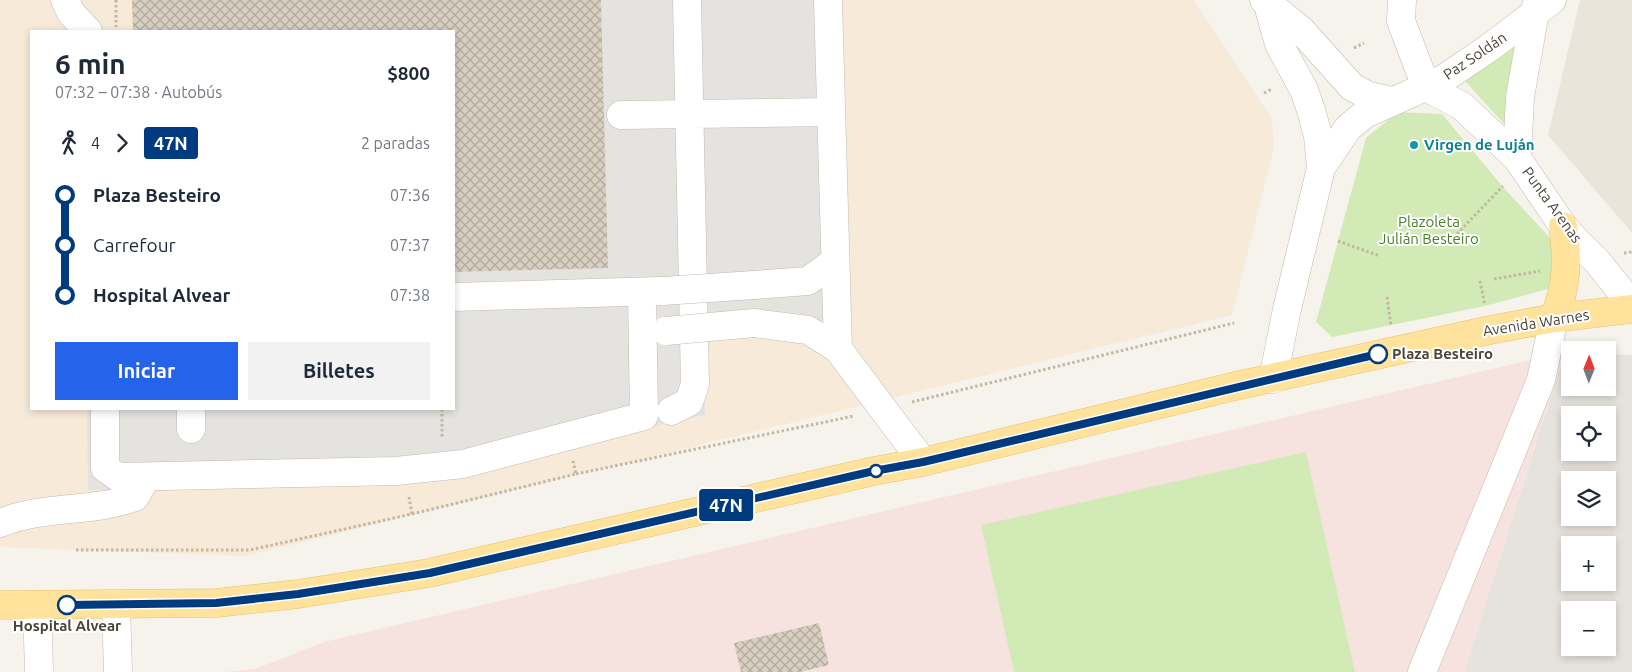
<!DOCTYPE html>
<html lang="es">
<meta charset="utf-8">
<style>
:root{--surface:#fff;--page:#f2f2f3;--text:#1f2937;--muted:#747a83;--accent:#2563eb}
body{margin:0;font-family:Ubuntu,sans-serif;background:var(--page);color:var(--text);height:100vh;display:flex;flex-direction:column;font-size:19px;white-space:nowrap}
*{box-sizing:border-box;margin:0}
p{font-size:16px;color:var(--muted)}
.icon{flex:none;width:28px;height:28px;fill:none;stroke:currentColor;stroke-width:2;stroke-linecap:round;stroke-linejoin:round}
.map{position:relative;flex:1;overflow:hidden}
.sheet{position:absolute;left:30px;top:30px;width:425px;height:380px;display:flex;flex-direction:column;background:var(--surface);border-radius:0px;box-shadow:0 2px 8px #0003}
.sheet>*{flex:none}
.badge{padding:0 10px;border-radius:4px;font-size:18px;line-height:32px}
.needle{width:32px;rotate:1deg}
.buttons{position:absolute;left:1561px;top:341px;display:grid;gap:10px}
.buttons a{display:grid;place-items:center;width:55px;height:55px;border-radius:0px;background:var(--surface);box-shadow:0 2px 8px #0003;font-size:25px}
.map>.badge{position:absolute;translate:-50% -50%;box-shadow:0 0 0 2px #fff}
.legs{display:flex;align-items:center;gap:8px;height:55px;padding:0 25px;font-size:16px}
.legs p{margin-inline-start:auto}
.head{display:flex;align-items:center;justify-content:space-between;height:85px;padding:0 25px}
h1{font-size:28px;font-weight:700;line-height:38px}
.action{display:flex;gap:10px;margin-top:auto;padding:10px 25px}
.action a{flex:1;height:58px;border-radius:0px;background:var(--accent);color:#fff;font-size:20px;font-weight:700;line-height:58px;text-align:center}
.action a+a{background:var(--page);color:var(--text)}
ul{padding:0 25px;list-style:none}
li{display:flex;align-items:center;gap:18px;height:50px;font-size:19px}
li i{display:grid;place-items:center;width:8px;height:100%;margin:0 6px;background:currentColor}
li i::after{content:'';width:12px;height:12px;margin:-6px;border:4px solid;border-radius:50%;background:var(--surface)}
li p{margin-inline-start:auto}
li:first-child i{background:linear-gradient(#0000 50%,currentColor 0)}
li:last-child i{background:linear-gradient(currentColor 50%,#0000 0)}
.map>svg:first-child{display:block}
.residential{fill:#eae5da}
.commercial{fill:#f7ead8;fill-rule:evenodd}
.industrial{fill:#e6e2dd;fill-rule:evenodd}
.medical{fill:#f6e3e0}
.green{fill:#d2eab5}
.parking{fill:#e5e3e0}
.building{fill:url(#building-cross-hatch)}
.lines{fill:none;stroke-linecap:round;stroke-linejoin:round}
.minor-casing{stroke:#c2bbae;stroke-width:29}
.major-casing{stroke:#e6c16a;stroke-width:29}
.path{stroke:#c4b79f;stroke-width:3;stroke-dasharray:2.5 2.5;stroke-linecap:butt}
.minor{stroke:#fff;stroke-width:28}
.major{stroke:#ffe39c;stroke-width:28}
.minor-bridge-casing{stroke:#c2bbae;stroke-width:29;stroke-linecap:butt}
.minor-bridge{stroke:#fff;stroke-width:28}
.line-1-casing{stroke:#fff;stroke-width:11}
.line-1{stroke:#003b80;stroke-width:8}
.culture-dot{fill:#0f9aa8;stroke:#fff;stroke-width:2}
.stop-1-dot{fill:#fff;stroke:#003b80;stroke-width:2.5}
.labels{text-anchor:middle;stroke-width:4;stroke-linejoin:round;paint-order:stroke}
.street-label{font-size:15px;fill:#4b4439;stroke:#fff}
.culture-label{font-size:15px;font-weight:bold;fill:#0d838f;stroke:#fff;text-anchor:start}
.park-label{font-size:15px;fill:#4a7f2a;stroke:#fff}
.stop-label{font-size:15px;font-weight:bold;fill:#4b4439;stroke:#fff;text-anchor:start}
</style>
<div class="map">
<svg width="1632" height="672" viewBox="0 0 1632 672">
<defs>
<pattern id="building-cross-hatch" width="8" height="8" patternUnits="userSpaceOnUse" patternTransform="scale(1.25)"><rect width="8" height="8" fill="#d8cfc1"/><path d="M0 0l8 8M0 8l8-8" fill="none" stroke="#b1aa9e"/></pattern>
</defs>
<rect width="100%" height="100%" fill="#f6f3ec"/>
<path class="residential" d="M 1580,0 L 1632,0 L 1632,233 L 1548,135 Z"/>
<path class="commercial" d="M 0,0 L 1194,0 L 1272,119 L 1274,147 L 1232,315 L 245,556 L 0,547 ZM 31,31 L 454,31 L 454,409 L 31,409 Z"/>
<path class="industrial" d="M 1565,352 L 1570,352 L 1570,388 L 1608,388 L 1608,354 L 1632,355 L 1632,672 L 1464,672 ZM 1570,415 L 1608,415 L 1608,452 L 1570,452 ZM 1570,480 L 1608,480 L 1608,518 L 1570,518 ZM 1570,545 L 1608,545 L 1608,582 L 1570,582 ZM 1570,610 L 1608,610 L 1608,648 L 1570,648 Z"/>
<path class="medical" d="M 1565,352 L 1464,672 L 225,672 L 255,669 L 324,642 Z"/>
<path class="green" d="M 1515,42 L 1506,126 L 1465,81 Z
M 1398,112 L 1442,114 L 1503,187 L 1551,239 L 1556,266 L 1548,289 L 1485,306 L 1332,337 L 1316,322 L 1366,138 Z
M 1306,452 L 1355,672 L 1014,672 L 981,525 Z"/>
<path class="parking" d="M 601,0 L 839,0 L 843,334 L 703,339 L 705,415 L 399,483 L 88,490 L 87,409 L 454,409 L 454,272 L 608,268 Z"/>
<path class="building" d="M 132,0 L 601,0 L 608,268 L 454,272 L 454,31 L 133,31 Z
M 819,623 L 829,665 L 800,672 L 741,672 L 734,643 Z"/>
<g class="lines">
<g class="minor-casing">
<path id="minor" d="M 65,0 L 71,13 L 88,31
M 828,0 L 838,349
M 1264,0 L 1301,30 L 1352,87 L 1369,96 L 1391,101
M 1402,0 L 1401,21 L 1426,87 L 1462,106 L 1517,158 L 1563,226 L 1578,243 L 1596,260 L 1632,305
M 1268,5 L 1279,44 L 1304,90 L 1311,110 L 1318,136 L 1321,168 L 1287,309 L 1273,379
M 621,115 L 831,112
M 1517,158 L 1520,97 L 1536,6
M 1321,168 L 1348,128 L 1365,114 L 1443,79 L 1489,48 L 1552,0
M 754,285 L 808,281 L 834,262
M 454,297 L 659,291
M 754,323 L 808,330 L 838,349 L 923,462
M 105,409 L 105,468 L 118,477 L 396,471 L 463,464 L 644,416 L 642,293
M 191,409 L 191,429
M 671,411 L 689,402 L 695,384 L 687,0
M 0,523 C 43,505 92,513 135,497 L 146,478
M 37,605 L 39,672
M 116,605 L 118,672
M 1422,672 L 1541,380 L 1554,318"/>
</g>
<g class="major-casing">
<path id="major" d="M 1554,318 C 1567,287 1568,259 1563,226
M 0,605 L 216,603 L 298,594 L 429,573 L 874,471 L 923,462 L 1231,387 L 1490,330 L 1554,318 L 1632,309"/>
</g>
<path class="path" d="M 116,0 L 116,27
M 1354,48 L 1364,43
M 1264,93 L 1272,89
M 1457,234 L 1503,186
M 1338,241 L 1380,256
M 1624,253 L 1632,252
M 1494,279 L 1540,271
M 1480,281 L 1485,305
M 1387,297 L 1391,326
M 912,402 L 1234,323
M 442,409 L 442,439
M 576,474 L 854,416
M 412,514 L 576,474 L 573,461
M 76,550 L 250,550 L 412,514 L 409,497"/>
<use href="#minor" class="minor"/>
<use href="#major" class="major"/>
<g class="minor-bridge-casing">
<path id="minor-bridge" d="M 663,291 L 754,285
M 666,331 L 754,323"/>
</g>
<use href="#minor-bridge" class="minor-bridge"/>
</g>
<g class="lines">
<g class="line-1-casing">
<path id="line-1" d="M 67,605 L 216,603 L 298,594 L 430,573 L 874,471 L 923,462 L 1378,354"/>
</g>
<use href="#line-1" class="line-1"/>
</g>
<circle class="culture-dot" cx="1414" cy="145" r="5"/>
<g class="stop-1-dot">
<circle cx="1378" cy="354" r="9"/>
<circle cx="876" cy="471" r="6"/>
<circle cx="67" cy="605" r="9"/>
</g>
<g class="labels">
<g class="street-label">
<text transform="translate(1475 56) rotate(-34)" y="5">Paz Soldán</text>
<text transform="translate(1552 205) rotate(54)" y="5">Punta Arenas</text>
<text transform="translate(1536 323) rotate(-9)" y="5">Avenida Warnes</text>
</g>
<g class="culture-label">
<text x="1424" y="150">Virgen de Luján</text>
</g>
<g class="park-label">
<text x="1429" y="227">Plazoleta<tspan x="1429" dy="17">Julián Besteiro</tspan></text>
</g>
<g class="stop-label">
<text x="1392" y="359">Plaza Besteiro</text>
<text x="67" y="631" text-anchor="middle">Hospital Alvear</text>
</g>
</g>
</svg>
<div class="buttons">
<a><svg class="needle" viewBox="-14 -14 28 28"><path d="M0-13l5 13h-10z" fill="#e53935"/><path d="M0 13l5-13h-10z" fill="#747a83"/></svg></a>
<a><svg class="icon" aria-label="locate" viewBox="0 0 24 24"><circle cx="12" cy="12" r="6"/><path d="M12 2v4M12 18v4M2 12h4M18 12h4"/></svg></a>
<a><svg class="icon" aria-label="layers" viewBox="0 0 24 24"><path d="M12 4l9 5-9 5-9-5zM3 14l9 5 9-5"/></svg></a>
<a>+</a>
<a>−</a>
</div>
<b class="badge" style="left:726px;top:505px;background:#003b80;color:#fff">47N</b>
<section class="sheet">
<div class="head"><div><h1>6 min</h1><p>07:32 – 07:38 · Autobús</p></div><b>$800</b></div>
<div class="legs"><svg class="icon" aria-label="walk" viewBox="0 0 24 24"><circle cx="13" cy="4" r="2"/><path d="M13 8l-2 6 4 7M11 14l-3 7M7 12l3-4h3l4 4"/></svg>4<svg class="icon" aria-label="forward" viewBox="0 0 24 24"><path d="M9 5l7 7-7 7"/></svg><b class="badge" style="background:#003b80;color:#fff">47N</b><p>2 paradas</p></div>
<ul>
<li><i style="color:#003b80"></i><b>Plaza Besteiro</b><p>07:36</p></li>
<li><i style="color:#003b80"></i><span>Carrefour</span><p>07:37</p></li>
<li><i style="color:#003b80"></i><b>Hospital Alvear</b><p>07:38</p></li>
</ul>
<div class="action"><a>Iniciar</a><a>Billetes</a></div>
</section>
</div>
